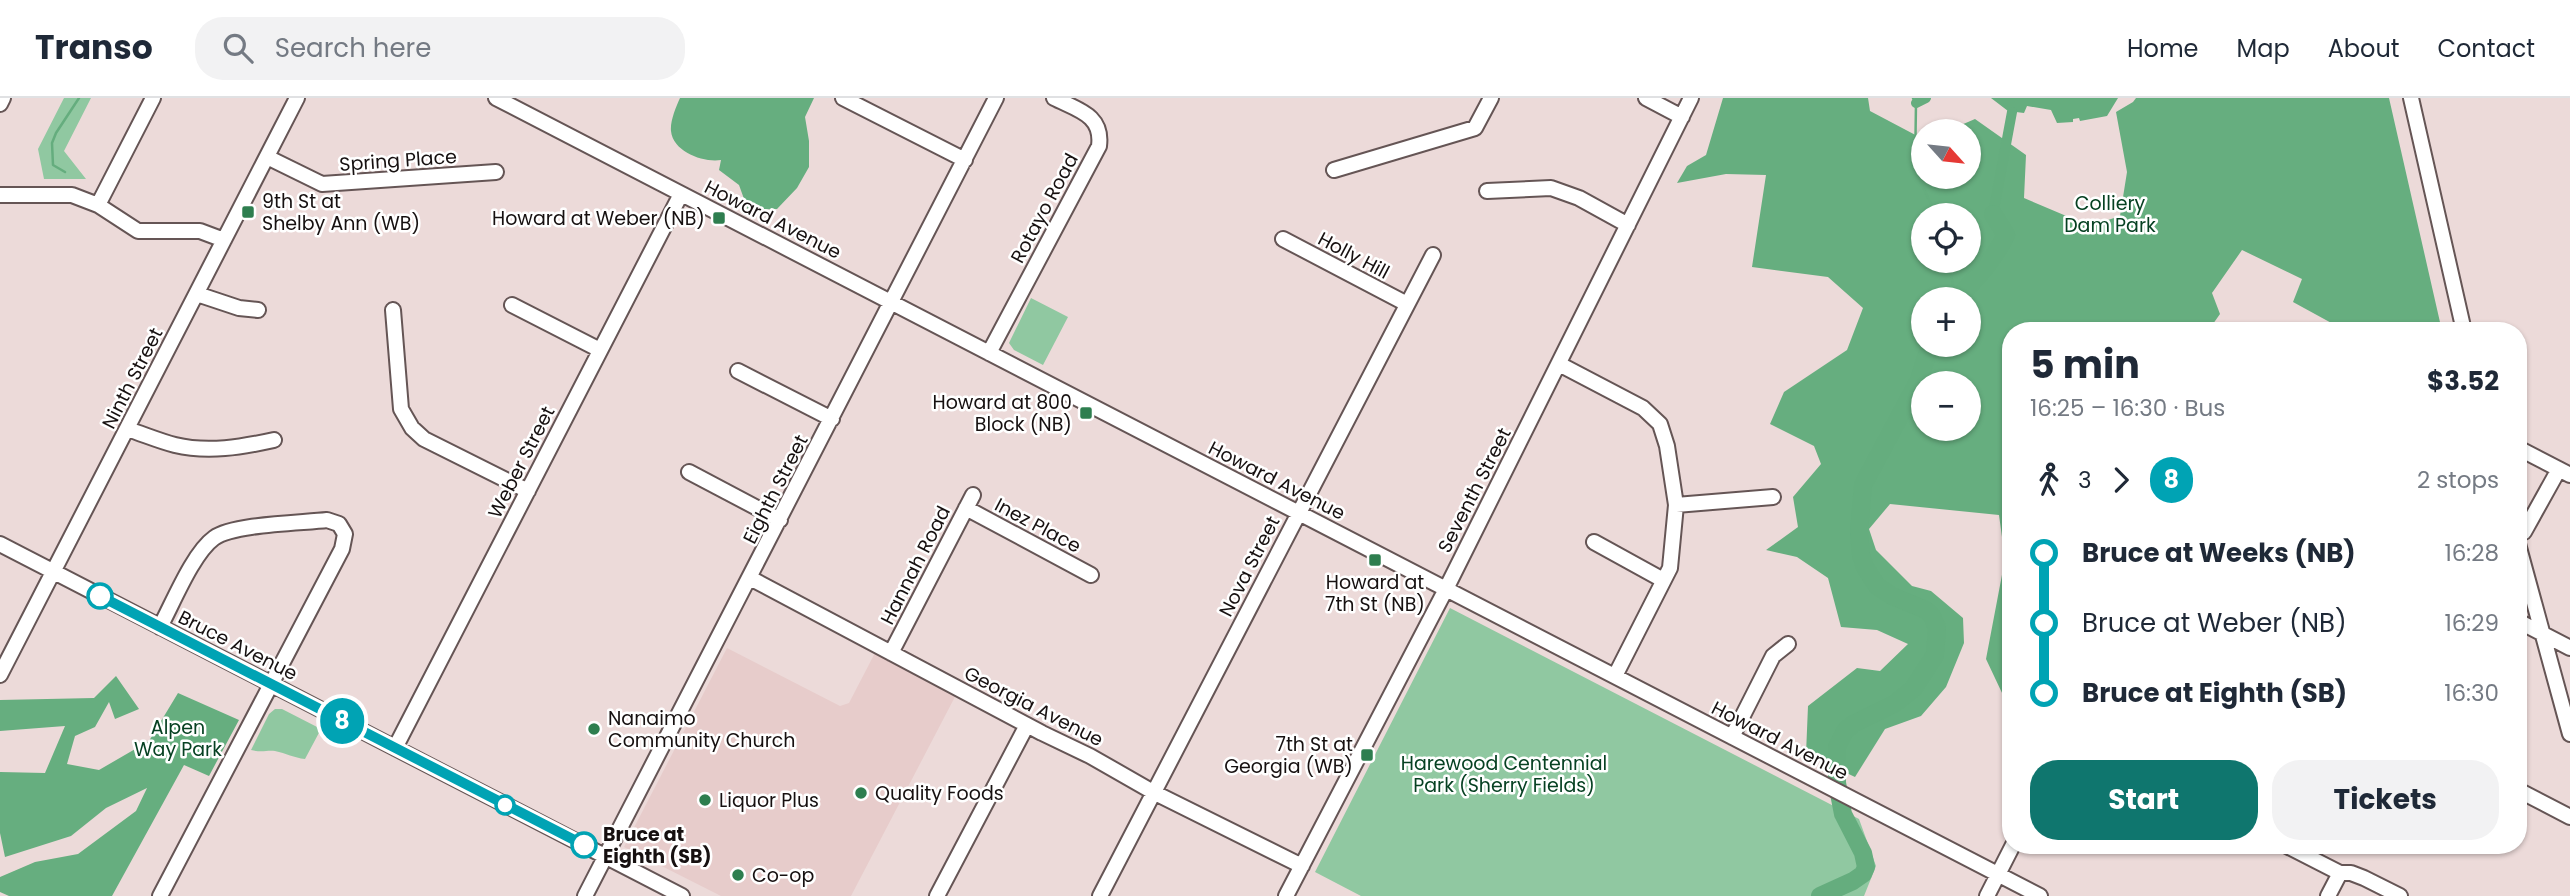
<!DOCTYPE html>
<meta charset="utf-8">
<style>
:root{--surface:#fff;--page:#f2f2f3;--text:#1f2937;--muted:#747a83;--line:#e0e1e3;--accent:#0f766e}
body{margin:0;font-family:Poppins,sans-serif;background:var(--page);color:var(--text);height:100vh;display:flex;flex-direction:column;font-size:26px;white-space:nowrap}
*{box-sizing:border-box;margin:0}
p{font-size:23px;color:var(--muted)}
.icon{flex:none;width:38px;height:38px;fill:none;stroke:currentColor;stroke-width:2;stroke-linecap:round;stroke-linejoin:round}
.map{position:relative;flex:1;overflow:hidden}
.sheet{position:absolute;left:2002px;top:224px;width:525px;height:532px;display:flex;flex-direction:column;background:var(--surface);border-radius:28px;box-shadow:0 2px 5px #0004}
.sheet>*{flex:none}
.badge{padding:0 14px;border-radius:23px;font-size:24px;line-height:46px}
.needle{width:46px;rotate:117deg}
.fabs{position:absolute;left:1911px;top:21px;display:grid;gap:14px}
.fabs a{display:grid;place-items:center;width:70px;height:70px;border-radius:50%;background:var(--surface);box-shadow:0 2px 5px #0004;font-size:35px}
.map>.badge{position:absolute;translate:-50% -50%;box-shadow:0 0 0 4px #fff}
.legs{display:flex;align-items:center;gap:10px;height:77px;padding:0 28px;font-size:23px}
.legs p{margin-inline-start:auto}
.summary{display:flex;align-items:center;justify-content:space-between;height:119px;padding:0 28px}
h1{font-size:38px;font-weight:700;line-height:52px}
.primary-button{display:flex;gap:14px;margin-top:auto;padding:14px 28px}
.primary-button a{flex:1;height:80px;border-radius:28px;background:var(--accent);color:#fff;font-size:28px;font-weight:700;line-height:80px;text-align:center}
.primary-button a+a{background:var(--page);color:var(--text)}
ul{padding:0 28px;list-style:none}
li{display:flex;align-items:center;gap:24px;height:70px;font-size:26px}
li i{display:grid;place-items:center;width:10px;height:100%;margin:0 9px;background:currentColor}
li i::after{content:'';width:18px;height:18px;margin:-9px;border:5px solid;border-radius:50%;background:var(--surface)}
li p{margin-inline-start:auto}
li:first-child i{background:linear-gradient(#0000 50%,currentColor 0)}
li:last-child i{background:linear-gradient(currentColor 50%,#0000 0)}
header{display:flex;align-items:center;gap:42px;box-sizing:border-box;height:98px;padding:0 35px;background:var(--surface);border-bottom:2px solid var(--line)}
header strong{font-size:33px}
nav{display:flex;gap:38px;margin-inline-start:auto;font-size:24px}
.search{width:490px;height:63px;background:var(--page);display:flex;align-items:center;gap:18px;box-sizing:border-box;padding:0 24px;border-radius:28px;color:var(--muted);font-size:26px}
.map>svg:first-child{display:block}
.built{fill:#e7cccb}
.green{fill:#90c8a1}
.forest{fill:#66ae7f;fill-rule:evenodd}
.water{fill:#65ad7e}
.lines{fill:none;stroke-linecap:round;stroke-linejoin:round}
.stream{stroke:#65ad7e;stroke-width:2.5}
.canal{stroke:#65ad7e;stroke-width:10}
.river{stroke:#65ad7e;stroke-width:18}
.minor-casing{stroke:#655555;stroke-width:18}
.minor{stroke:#fff;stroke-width:14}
.line-1-casing{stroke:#fff;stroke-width:16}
.line-1{stroke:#00a3b4;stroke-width:10}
.poi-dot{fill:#2e7e4f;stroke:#fff;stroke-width:2.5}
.stop-1-dot{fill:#fff;stroke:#00a3b4;stroke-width:3.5}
.labels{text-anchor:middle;stroke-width:5;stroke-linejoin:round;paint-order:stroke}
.street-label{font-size:19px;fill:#161010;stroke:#fff}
.poi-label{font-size:19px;fill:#161010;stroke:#fff;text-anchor:start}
.park-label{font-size:19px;fill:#064122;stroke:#fff}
.stop-label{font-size:19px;font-weight:bold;fill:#161010;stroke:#fff;text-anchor:start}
</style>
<header>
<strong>Transo</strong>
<div class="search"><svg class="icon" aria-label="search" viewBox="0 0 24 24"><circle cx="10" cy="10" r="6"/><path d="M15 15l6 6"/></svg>Search here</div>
<nav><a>Home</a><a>Map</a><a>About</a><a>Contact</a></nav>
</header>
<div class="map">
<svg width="2570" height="798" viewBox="0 0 2570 798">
<rect width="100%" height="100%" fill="#ecdad9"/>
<path class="built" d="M 727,550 L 840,608 L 849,605 L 877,551 L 958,593 L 851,798 L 721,798 L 624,749 Z"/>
<path class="green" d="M 64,0 L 91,0 L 64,53 L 86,81 L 44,81 L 38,51 Z
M 1031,200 L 1068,219 L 1043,267 L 1014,252 L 1009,245 Z
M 1450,510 L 1859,721 L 1876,768 L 1864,798 L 1361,798 L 1315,774 Z
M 275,611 L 282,611 L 321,631 L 305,661 C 294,660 286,655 275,653 C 266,652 263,655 251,652 L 269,616 Z"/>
<path class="forest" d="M 680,0 L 814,0 L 805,19 L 809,43 L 809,69 L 797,90 L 777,111 L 748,112 L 739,87 L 719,72 L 721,62 C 704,65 673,54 671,33 C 670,23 676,9 680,0 Z
M 1723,0 L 1868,0 L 1870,13 L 1923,41 L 1923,79 L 1969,79 L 1969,33 L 1947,33 L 1975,21 L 2026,57 L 2024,100 L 2090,128 L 2120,118 L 2127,74 L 2116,14 L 2133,4 L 2136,0 L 2389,0 L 2442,233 L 2346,233 L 2293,204 L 2302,181 L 2242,152 L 2212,195 L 2220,216 L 2208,233 L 2011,233 L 2011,614 L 1986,561 L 2005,461 L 1999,417 L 1890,406 L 1869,431 L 1876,452 L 1912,488 L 1931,493 L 1963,520 L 1964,545 L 1946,589 L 1921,618 L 1885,631 L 1855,679 L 1806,656 L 1808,608 L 1857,570 L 1880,573 L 1908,546 L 1877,532 L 1841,529 L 1828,480 L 1797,459 L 1766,452 L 1798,429 L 1793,399 L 1821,366 L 1814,348 L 1770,326 L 1784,294 L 1847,252 L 1863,210 L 1828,179 L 1752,169 L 1766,77 L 1726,76 L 1677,85 L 1687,68 L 1706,57 ZM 1923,117 L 1969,117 L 1969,163 L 1923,163 ZM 1969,201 L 1969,247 L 1923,247 L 1923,201 ZM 1923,285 L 1969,285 L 1969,331 L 1923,331 Z
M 116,578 L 139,611 L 115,621 L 109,604 L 95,629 L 75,638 L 67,666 L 99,672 L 149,643 L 178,595 L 239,622 L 209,678 L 184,667 L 112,798 L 9,798 L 0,794 L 0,779 L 35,764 L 78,756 L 136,713 L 147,690 L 106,710 L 71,738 L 5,759 L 0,735 L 0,674 L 45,675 L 65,628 L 0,633 L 0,602 L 94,600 Z"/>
<path class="water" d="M 1991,0 L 2118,0 L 2107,18 L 2080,23 L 2079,20 L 2073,21 L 2073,24 L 2057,25 L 2051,12 L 2027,8 L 2024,15 L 2008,13 Z"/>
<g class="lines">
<path class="stream" d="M 1913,0 L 1916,5 L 1915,72 L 1936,117
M 65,74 L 53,67 L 52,45 L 56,35 L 79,0
M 1948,163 L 1956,201"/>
<path class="canal" d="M 1916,5 L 1926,0
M 1993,116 L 2012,14"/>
<path class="river" d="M 1956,201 C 1976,181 1993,163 2006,137 L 1993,116
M 1820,798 L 1853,783 L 1863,776 L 1866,769 L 1863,755 L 1843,716 L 1837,685 L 1837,649 L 1845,633 L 1853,626 L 1894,606 L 1913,591 L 1935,557 L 1937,530 L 1932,518 L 1926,512 L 1892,498 L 1877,488 L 1865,469 L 1861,457 L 1859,434 L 1863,387 L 1919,282 L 1930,247"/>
<g class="minor-casing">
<path id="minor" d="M 496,0 L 2040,798
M 843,0 L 965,62
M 1646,0 L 1682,19
M 2411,0 L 2464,233
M 0,6 L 3,0
M 267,59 L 322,86 L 496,74
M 1334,72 L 1475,30 L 1491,0
M 1487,93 L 1551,90 L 1579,100 L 1628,127
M 0,97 L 72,97 L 98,107 L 138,133 L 200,133 L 224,142
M 98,107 L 153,0
M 1283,141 L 1407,206
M 197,196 L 239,210 L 258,212
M 512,207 L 600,252
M 393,212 L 401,311 L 412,330 L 424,341 L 528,393
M 989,255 L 1099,48 C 1103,17 1078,12 1054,0
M 1559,266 L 1643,310 L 1660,326 L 1667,348 L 1676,407 L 1670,470 L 1615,578
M 738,273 L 832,321
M 127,331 C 143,336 159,343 175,347 C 208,355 242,349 274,342
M 2518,350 L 2570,377
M 689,374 L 780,422
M 1676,407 L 1773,399
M 966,410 L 1091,477
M 2518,431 L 2524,434 L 2559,371
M 1594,444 L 1663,482
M 0,446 L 682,798
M 2518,446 L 2570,636
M 750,480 L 1042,635 L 1090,658 L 1153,694 L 1302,768
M 2518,523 L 2570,550
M 160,529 C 173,505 193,455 214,440 C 233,426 301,425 327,422 L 339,426 L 345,436 L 342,451 L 160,798
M 891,555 L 973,397
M 0,577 L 297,0
M 1732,639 L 1773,558 L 1788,546
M 395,650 L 681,96
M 2518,692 L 2570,719
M 2285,747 L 2340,775 L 2351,775 L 2364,780 L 2400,798
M 585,798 L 996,0
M 937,798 L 1027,627
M 1100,798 L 1433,157
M 1286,798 L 1446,491 L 1691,0
M 1987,798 L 2013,747
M 2328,798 L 2340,775"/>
</g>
<use href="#minor" class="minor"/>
</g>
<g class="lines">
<g class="line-1-casing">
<path id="line-1" d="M 100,498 L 584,747"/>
</g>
<use href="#line-1" class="line-1"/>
</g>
<g class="poi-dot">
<rect x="241" y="107" width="14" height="14" rx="3.5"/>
<rect x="712" y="113" width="14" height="14" rx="3.5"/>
<rect x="1079" y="308" width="14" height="14" rx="3.5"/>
<rect x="1368" y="455" width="14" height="14" rx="3.5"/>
<circle cx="594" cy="631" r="7"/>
<rect x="1360" y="650" width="14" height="14" rx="3.5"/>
<circle cx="861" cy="695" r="7"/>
<circle cx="705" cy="702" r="7"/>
<circle cx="738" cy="777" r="7"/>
</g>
<g class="stop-1-dot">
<circle cx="100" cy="498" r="12"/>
<circle cx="505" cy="707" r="9"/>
<circle cx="584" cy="747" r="12"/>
</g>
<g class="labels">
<g class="street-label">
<text transform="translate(398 62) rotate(-4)" y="7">Spring Place</text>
<text transform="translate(1044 110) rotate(-62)" y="7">Rotayo Road</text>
<text transform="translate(773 121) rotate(27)" y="7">Howard Avenue</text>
<text transform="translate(1354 157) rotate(28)" y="7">Holly Hill</text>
<text transform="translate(132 280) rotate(-63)" y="7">Ninth Street</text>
<text transform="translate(521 364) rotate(-63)" y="7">Weber Street</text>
<text transform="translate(1277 382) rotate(27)" y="7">Howard Avenue</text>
<text transform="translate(775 391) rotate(-63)" y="7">Eighth Street</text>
<text transform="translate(1474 392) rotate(-63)" y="7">Seventh Street</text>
<text transform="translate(1038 427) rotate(28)" y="7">Inez Place</text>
<text transform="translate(915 467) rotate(-63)" y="7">Hannah Road</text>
<text transform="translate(1249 468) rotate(-63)" y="7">Nova Street</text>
<text transform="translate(238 547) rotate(27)" y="7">Bruce Avenue</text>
<text transform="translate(1034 608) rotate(27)" y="7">Georgia Avenue</text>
<text transform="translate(1780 642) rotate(27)" y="7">Howard Avenue</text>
</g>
<g class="poi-label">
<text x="262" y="110">9th St at<tspan x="262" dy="22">Shelby Ann (WB)</tspan></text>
<text x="705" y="127" text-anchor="end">Howard at Weber (NB)</text>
<text x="1072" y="311" text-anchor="end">Howard at 800<tspan x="1072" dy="22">Block (NB)</tspan></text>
<text x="1375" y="491" text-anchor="middle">Howard at<tspan x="1375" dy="22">7th St (NB)</tspan></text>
<text x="608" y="627">Nanaimo<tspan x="608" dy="22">Community Church</tspan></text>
<text x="1353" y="653" text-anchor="end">7th St at<tspan x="1353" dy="22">Georgia (WB)</tspan></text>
<text x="875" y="702">Quality Foods</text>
<text x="719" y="709">Liquor Plus</text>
<text x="752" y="784">Co-op</text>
</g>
<g class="park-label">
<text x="2110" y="112">Colliery<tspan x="2110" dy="22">Dam Park</tspan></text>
<text x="178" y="636">Alpen<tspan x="178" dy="22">Way Park</tspan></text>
<text x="1504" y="672">Harewood Centennial<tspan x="1504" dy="22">Park (Sherry Fields)</tspan></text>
</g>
<g class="stop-label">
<text x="603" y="743">Bruce at<tspan x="603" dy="22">Eighth (SB)</tspan></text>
</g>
</g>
</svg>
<div class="fabs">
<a><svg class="needle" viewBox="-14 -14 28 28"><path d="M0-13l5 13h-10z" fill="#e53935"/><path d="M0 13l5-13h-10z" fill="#747a83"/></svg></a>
<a><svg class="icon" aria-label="locate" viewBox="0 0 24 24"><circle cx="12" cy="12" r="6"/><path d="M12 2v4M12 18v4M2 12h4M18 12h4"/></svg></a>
<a>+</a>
<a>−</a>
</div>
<b class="badge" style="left:342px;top:623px;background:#00a3b4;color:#fff">8</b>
<section class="sheet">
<div class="summary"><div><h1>5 min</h1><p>16:25 – 16:30 · Bus</p></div><b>$3.52</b></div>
<div class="legs"><svg class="icon" aria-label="walk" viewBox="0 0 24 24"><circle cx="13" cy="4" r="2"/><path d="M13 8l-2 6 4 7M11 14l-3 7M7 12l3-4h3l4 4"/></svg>3<svg class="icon" aria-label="forward" viewBox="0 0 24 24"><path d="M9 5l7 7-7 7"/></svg><b class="badge" style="background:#00a3b4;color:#fff">8</b><p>2 stops</p></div>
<ul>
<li><i style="color:#00a3b4"></i><b>Bruce at Weeks (NB)</b><p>16:28</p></li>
<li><i style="color:#00a3b4"></i><span>Bruce at Weber (NB)</span><p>16:29</p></li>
<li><i style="color:#00a3b4"></i><b>Bruce at Eighth (SB)</b><p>16:30</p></li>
</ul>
<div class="primary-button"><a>Start</a><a>Tickets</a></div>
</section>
</div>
